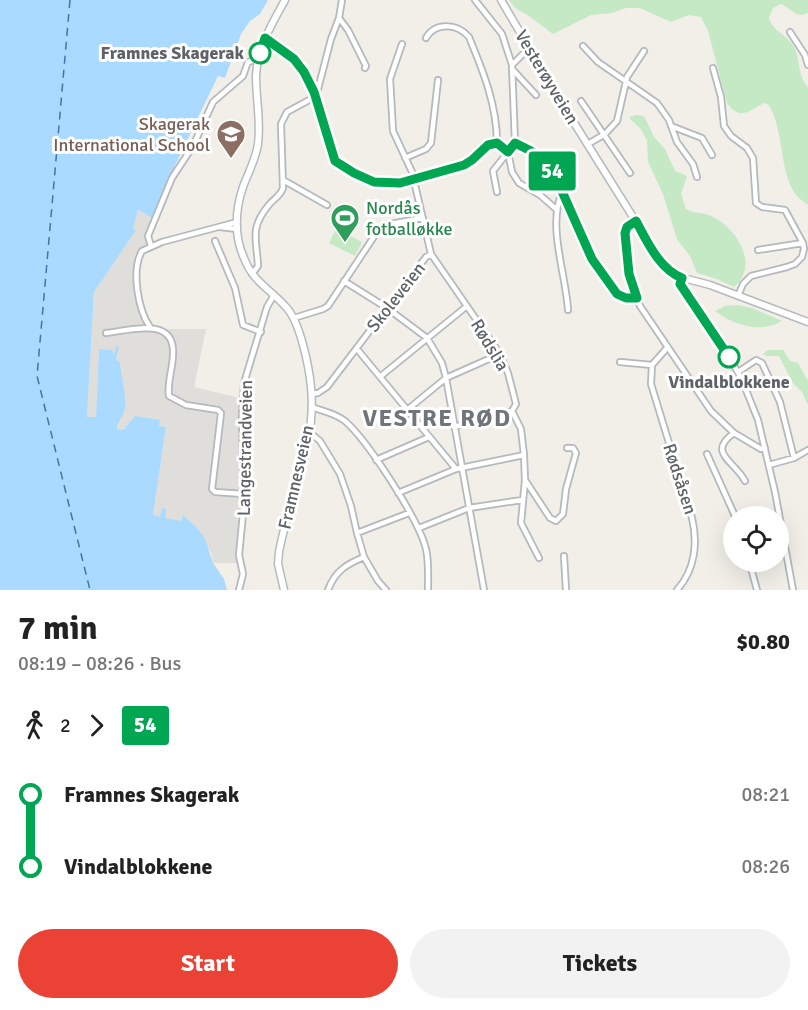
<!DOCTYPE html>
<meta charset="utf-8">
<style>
:root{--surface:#fff;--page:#f2f2f2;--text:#222;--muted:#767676;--accent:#ea4335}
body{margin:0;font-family:Signika,sans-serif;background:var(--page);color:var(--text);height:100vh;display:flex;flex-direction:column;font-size:22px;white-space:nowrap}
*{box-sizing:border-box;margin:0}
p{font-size:20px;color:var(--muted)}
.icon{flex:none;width:33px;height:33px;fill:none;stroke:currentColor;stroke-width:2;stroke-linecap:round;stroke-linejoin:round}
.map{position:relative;height:590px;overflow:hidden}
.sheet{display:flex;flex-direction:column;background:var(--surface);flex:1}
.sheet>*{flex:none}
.badge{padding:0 12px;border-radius:4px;font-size:21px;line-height:39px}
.fabs{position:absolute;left:723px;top:506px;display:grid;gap:12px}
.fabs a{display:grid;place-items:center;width:66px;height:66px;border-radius:50%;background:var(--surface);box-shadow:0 6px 24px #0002;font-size:30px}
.map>.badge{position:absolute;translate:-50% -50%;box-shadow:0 0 0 3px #fff}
.legs{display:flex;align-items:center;gap:9px;height:66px;padding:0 18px;font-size:20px}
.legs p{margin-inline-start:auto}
.head{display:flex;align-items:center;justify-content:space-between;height:102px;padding:0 18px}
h1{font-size:33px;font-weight:700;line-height:45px}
.button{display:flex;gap:12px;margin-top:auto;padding:12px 18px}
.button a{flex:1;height:69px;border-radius:36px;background:var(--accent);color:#fff;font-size:24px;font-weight:700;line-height:69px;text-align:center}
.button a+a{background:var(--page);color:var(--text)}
ul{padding:0 18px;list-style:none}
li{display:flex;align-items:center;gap:21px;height:72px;font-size:22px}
li i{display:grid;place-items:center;width:9px;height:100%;margin:0 8px;background:currentColor}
li i::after{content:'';width:15px;height:15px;margin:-8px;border:4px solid;border-radius:50%;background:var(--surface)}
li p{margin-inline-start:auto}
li:first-child i{background:linear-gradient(#0000 50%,currentColor 0)}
li:last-child i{background:linear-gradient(currentColor 50%,#0000 0)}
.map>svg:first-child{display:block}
.industrial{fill:#e0deda}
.green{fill:#c5e8c5}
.water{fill:#aadaff}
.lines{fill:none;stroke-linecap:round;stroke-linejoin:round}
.ferry{stroke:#4174aa;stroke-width:1.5;stroke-dasharray:8 6;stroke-linecap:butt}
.street-casing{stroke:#b5b8bc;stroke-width:8}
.secondary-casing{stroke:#b6babf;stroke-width:9}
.street{stroke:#fff;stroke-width:4.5}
.secondary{stroke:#fff;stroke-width:6}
.line-1-casing{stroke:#fff;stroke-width:14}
.line-1{stroke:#00a651;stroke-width:9}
.stop-1-dot{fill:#fff;stroke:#00a651;stroke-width:3}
.labels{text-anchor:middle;stroke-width:6;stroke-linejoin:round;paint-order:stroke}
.stop-label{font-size:18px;font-weight:bold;fill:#5f6368;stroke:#fff;text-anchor:end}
.street-label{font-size:18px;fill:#5f6368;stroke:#fff}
.education-label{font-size:18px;fill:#785e54;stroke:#fff;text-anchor:end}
.leisure-label{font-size:18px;fill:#27864d;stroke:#fff;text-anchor:start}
.district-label{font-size:24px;font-weight:bold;letter-spacing:1.5px;fill:#70757a;stroke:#fff}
</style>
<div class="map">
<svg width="808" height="590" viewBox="0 0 808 590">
<rect width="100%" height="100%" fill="#f1efe8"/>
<path class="industrial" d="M 138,210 L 156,219 L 148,236 L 151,246 L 142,251 L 137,270 L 141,311 L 150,327 L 158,329 L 206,329 L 194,387 L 243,399 L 244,504 L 240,563 L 213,563 L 211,552 L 182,516 L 181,521 L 165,521 L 162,508 L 160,520 L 153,515 L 166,428 L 159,426 L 160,420 L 117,430 L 125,406 L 120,362 L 116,361 L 119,347 L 114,355 L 99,349 L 96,417 L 87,417 L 94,292 L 135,230 L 133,229 Z"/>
<path class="green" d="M 509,0 L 808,0 L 808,13 C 796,19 791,8 781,4 L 773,8 L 769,18 C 773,32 788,35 794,47 C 801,61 797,75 808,87 L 808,205 C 803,201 797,197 794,192 C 779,168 784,128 768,104 L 764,103 C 749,111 740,121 727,103 L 708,31 L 701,17 L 689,15 L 671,22 L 640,8 L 626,8 L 612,13 L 591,15 L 553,34 L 529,16 L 515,8 Z
M 636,115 L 644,116 L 654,137 L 665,149 L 675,171 L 687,176 L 681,194 L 686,209 C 694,214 705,212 713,217 C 737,229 760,265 734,287 L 717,279 L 697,273 L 690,256 L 677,239 L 663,194 L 648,162 L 647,140 L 640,128 L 630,119 L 630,117 Z
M 336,229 L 362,242 L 355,256 L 329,243 Z
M 737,305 L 752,308 L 782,321 C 760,334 734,325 715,311 L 725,306 Z
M 768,350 L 783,350 L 790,361 L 798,363 L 808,381 L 808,405 L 802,392 L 793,383 L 779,356 L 766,356 L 763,354 Z"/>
<path class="water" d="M 0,0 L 268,0 L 260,14 L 250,21 L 241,34 L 225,78 L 218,76 L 168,180 L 153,218 L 138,210 L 133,229 L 136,230 L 94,292 L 87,417 L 96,417 L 99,349 L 112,350 L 114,355 L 116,346 L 119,347 L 116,360 L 120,362 C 121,376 126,392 125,407 C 124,416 118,421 117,430 L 124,429 L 135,416 L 160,420 L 159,426 L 166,427 L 153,515 L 160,517 L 162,508 L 166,509 L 165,518 L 181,521 L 183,515 L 198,529 L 205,539 L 213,563 L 224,579 L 227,590 L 0,590 Z"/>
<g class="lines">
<path class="ferry" d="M 70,0 L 37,376 L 90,590"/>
<g class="street-casing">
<path id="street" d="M 475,0 L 502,34 L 512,65 L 515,143 L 493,171 L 497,192
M 339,18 L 348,30 L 366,66 L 365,68
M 790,32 L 805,55 L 808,65
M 265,38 C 277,47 293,56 302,68 C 321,96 321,131 335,161 L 374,182 L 400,183 L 463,165 L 472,160 L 488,145 L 497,143 L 508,152
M 426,38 C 435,22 457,23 469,37 C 483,71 497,105 497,143
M 402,44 L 390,79 L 393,131 L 412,172 L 431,254 L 500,354 L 508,373 L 516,404 L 512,411
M 583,46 L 598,62 L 657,103 L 669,120 L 677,142 L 693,164 L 697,177
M 512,65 L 529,48
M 713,68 L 721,97 L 724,126 L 731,136 L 747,148 L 753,158 L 756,203 L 762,207 L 785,210 L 803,243 L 804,249 L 802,257 L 795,264 L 787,267 L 751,276 L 743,284 L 738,296
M 512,69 L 536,95
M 581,101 L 630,173
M 671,126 L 702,138 L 712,155
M 515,143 L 531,151 L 553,171 L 592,259 L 617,294 L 626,298 L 637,298
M 588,144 L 605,134 L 617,121 L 627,77 L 644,51
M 508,152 L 512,172 L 519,183 L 540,195 L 556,209
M 405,158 L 426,149 L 431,143 L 438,80
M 283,180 L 327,205
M 562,193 C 547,225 566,275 568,310
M 636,221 L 628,227 L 625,233 L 632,287 L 640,306 L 711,411 L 734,433 L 761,449 L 765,448
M 220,227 L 237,229
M 215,241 L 235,288 L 243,325 L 261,332
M 151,246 L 148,236 L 172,178 L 193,146 L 213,102 L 243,76 L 248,62 L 258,59
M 758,250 L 803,243
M 252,274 L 258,266 C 257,241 249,229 268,206 C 273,199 280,197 283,188 L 281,124 L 287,112 L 311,99 L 318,89 L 331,39 L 339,18 L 342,0
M 682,278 L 681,287 L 730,358 L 742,380 L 758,420 L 775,492 L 793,590
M 344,281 L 387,308 L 427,338 L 442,363 L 446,378 L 484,590
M 294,318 L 323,309 L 328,306 L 379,229 L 385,225 L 423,218
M 150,327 C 138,310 131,270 142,251 L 162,242 L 237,222
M 106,333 C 127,331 175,315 173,354 C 173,368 167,382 169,396 L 186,405 L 218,410 L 221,413 L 212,489 L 215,492 L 244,494
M 667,348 L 652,365 L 651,384 L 692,518 C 698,543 695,570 677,590
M 357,349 L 456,469
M 620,362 L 652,365
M 738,372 L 756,360 L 762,363 L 780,402 L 794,458
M 381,376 L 467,306
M 311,394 L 318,393 L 327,387 L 426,257 L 431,254
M 311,407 C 323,411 335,413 345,421 C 368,441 419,520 426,549 C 429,562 428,576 428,590
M 407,410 L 446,378 L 500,354
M 512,411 L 521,429 L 524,455 L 525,480 L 521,523 L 539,558
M 454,427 L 512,411
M 309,432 L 320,441 L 340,474 L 351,506 L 357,533 L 364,557 L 378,581 L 386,590
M 734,433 C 706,453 735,461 745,481
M 707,454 L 735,516
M 376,460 L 429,437
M 769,465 L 794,458 L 808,450
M 525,480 L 550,518 L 556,521 L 563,514 L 566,489 L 576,453 L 573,448 L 567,448
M 398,493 L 456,469 L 524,455
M 419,528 L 469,508 L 522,500
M 357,533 L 409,513
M 564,556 L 566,590
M 749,561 L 757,590
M 239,590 L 243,574 L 239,555 L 244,504 L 242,416 L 244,383 L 267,307 L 274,295
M 328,590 C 335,571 347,564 364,557"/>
</g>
<g class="secondary-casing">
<path id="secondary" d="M 501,0 L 561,102 L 663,265 L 676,276 L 710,285 L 808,322
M 284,590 L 278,564 L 279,552 C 289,497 317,445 311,387 C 309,367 300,320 285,306 C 269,288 253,282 244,258 C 234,236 235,210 243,187 C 248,173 256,159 258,144 C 261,122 256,99 256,76 C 257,48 272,24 285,0"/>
</g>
<use href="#street" class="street"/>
<use href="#secondary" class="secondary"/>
</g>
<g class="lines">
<g class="line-1-casing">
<path id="line-1" d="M 260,53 L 265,38 L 294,59 L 304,72 L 314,92 L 335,161 L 354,173 L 374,182 L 400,183 L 464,165 L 472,160 L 488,145 L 497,143 L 508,152 L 515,143 L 531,151 L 553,171 L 592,259 L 617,294 L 626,298 L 637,298 L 629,274 L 625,233 L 627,227 L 636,221 C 647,241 659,269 682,278 L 680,284 L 729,357"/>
</g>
<use href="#line-1" class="line-1"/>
</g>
<defs>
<g id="school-pin" transform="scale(1.5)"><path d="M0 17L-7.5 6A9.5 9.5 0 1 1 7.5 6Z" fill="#8d6e63" stroke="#fff"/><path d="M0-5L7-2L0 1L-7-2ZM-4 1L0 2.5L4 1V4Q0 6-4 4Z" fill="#fff"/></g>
<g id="stadium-pin" transform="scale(1.5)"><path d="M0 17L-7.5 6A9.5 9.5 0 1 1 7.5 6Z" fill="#2e9e5b" stroke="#fff"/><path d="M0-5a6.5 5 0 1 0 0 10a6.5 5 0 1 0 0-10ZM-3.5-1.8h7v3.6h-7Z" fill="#fff"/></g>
</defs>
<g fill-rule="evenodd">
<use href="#school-pin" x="231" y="134"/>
<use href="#stadium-pin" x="345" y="218"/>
</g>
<g class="stop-1-dot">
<circle cx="260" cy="53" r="10"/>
<circle cx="729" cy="357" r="10"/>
</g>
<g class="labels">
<g class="stop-label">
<text x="244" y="59">Framnes Skagerak</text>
<text x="729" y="388" text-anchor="middle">Vindalblokkene</text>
</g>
<g class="street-label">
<text transform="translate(547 77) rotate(59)" y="6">Vesterøyveien</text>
<text transform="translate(396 297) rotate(-52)" y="6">Skoleveien</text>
<text transform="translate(490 345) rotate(59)" y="6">Rødslia</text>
<text transform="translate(245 448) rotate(-89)" y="6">Langestrandveien</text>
<text transform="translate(296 477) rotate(-77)" y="6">Framnesveien</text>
<text transform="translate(680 479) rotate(72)" y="6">Rødsåsen</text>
</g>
<g class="education-label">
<text x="210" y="130">Skagerak<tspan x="210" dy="21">International School</tspan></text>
</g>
<g class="leisure-label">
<text x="366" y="214">Nordås<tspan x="366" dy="21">fotballøkke</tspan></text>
</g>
<g class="district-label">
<text x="437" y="426">VESTRE RØD</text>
</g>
</g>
</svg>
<div class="fabs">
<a><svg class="icon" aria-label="locate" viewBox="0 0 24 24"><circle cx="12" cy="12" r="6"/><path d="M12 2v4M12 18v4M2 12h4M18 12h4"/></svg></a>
</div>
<b class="badge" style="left:552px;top:171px;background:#00a651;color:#fff">54</b>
</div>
<section class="sheet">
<div class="head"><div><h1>7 min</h1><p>08:19 – 08:26 · Bus</p></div><b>$0.80</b></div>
<div class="legs"><svg class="icon" aria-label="walk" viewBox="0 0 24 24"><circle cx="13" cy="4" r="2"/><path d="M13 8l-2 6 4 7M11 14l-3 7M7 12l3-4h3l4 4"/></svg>2<svg class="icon" aria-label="forward" viewBox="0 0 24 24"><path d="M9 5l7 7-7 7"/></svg><b class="badge" style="background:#00a651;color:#fff">54</b></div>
<ul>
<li><i style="color:#00a651"></i><b>Framnes Skagerak</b><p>08:21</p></li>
<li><i style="color:#00a651"></i><b>Vindalblokkene</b><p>08:26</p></li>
</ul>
<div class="button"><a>Start</a><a>Tickets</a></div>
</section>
